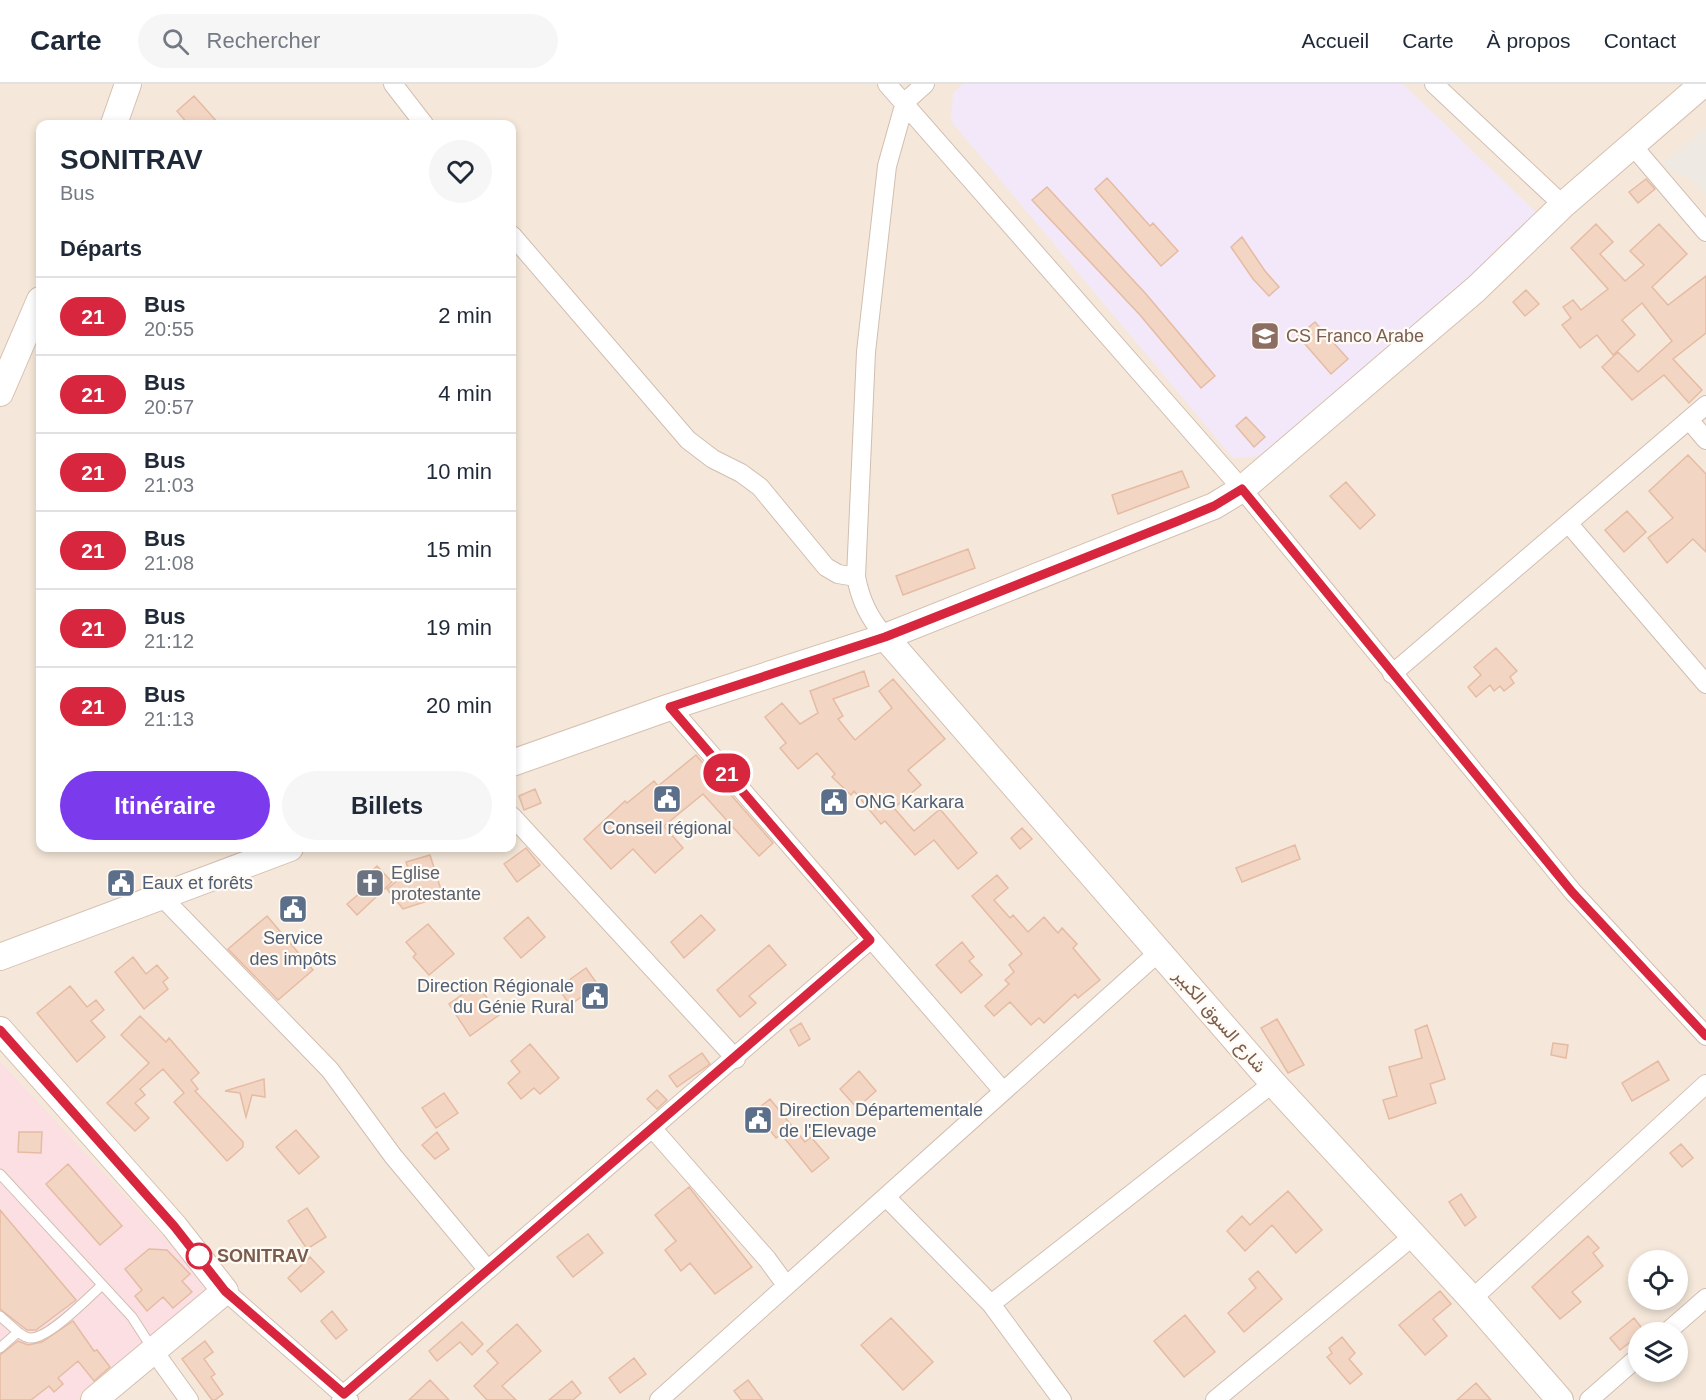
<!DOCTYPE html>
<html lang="fr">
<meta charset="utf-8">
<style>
:root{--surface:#fff;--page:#f6f6f7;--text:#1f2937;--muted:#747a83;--line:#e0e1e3;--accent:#7c3aed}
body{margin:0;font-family:Arial,Vazirmatn,sans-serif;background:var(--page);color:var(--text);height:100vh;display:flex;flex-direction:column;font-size:22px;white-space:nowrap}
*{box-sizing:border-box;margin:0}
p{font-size:20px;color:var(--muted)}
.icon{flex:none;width:33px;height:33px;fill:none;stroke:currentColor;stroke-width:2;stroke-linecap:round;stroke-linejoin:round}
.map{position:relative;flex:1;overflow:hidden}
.panel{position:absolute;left:36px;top:36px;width:480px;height:732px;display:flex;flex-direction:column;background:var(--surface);border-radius:12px;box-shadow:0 3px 9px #0003}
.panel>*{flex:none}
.badge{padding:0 12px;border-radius:20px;font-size:21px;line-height:39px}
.buttons{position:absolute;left:1628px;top:1166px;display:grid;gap:12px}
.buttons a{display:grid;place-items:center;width:60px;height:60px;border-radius:50%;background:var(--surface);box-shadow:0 3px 9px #0003;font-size:30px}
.map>.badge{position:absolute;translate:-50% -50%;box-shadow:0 0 0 3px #fff}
h2{padding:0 24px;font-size:22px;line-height:54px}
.round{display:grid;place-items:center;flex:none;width:63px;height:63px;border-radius:32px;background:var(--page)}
.head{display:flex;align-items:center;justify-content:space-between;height:102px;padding:0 24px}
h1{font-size:28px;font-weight:600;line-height:45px}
.button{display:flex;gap:12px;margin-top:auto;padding:12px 24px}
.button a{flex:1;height:69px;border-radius:36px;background:var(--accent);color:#fff;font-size:24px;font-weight:600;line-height:69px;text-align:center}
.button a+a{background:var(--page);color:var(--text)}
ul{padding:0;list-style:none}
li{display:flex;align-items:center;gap:18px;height:78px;padding:0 24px;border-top:2px solid var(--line)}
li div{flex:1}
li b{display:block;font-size:22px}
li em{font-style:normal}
li .badge{min-width:66px;font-weight:700;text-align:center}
header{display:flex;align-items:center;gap:36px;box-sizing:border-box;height:84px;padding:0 30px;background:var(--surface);border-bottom:2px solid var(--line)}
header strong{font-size:28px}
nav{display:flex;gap:33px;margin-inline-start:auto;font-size:21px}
.search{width:420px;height:54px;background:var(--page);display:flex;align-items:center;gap:15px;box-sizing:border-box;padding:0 21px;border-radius:33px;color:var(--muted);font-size:22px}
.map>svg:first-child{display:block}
.residential{fill:#f5e8da;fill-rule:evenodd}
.industrial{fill:#efe9e4}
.education{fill:#f3e8fa}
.medical{fill:#fbdfe3}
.building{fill:#f3d5c3;stroke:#e6bba3;stroke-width:1.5}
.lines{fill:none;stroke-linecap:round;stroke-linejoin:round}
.lane-casing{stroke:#d1beb0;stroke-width:11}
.street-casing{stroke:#d1beb0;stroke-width:20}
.secondary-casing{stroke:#d6c0b0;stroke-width:28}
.lane{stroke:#fff;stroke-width:9}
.street{stroke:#fff;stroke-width:18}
.secondary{stroke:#fff;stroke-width:26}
.line-casing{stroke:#fff;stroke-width:14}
.line{stroke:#d7263d;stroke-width:9}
.stop-dot{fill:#fff;stroke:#d7263d;stroke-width:3}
.labels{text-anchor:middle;stroke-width:4.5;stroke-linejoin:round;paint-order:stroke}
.education-label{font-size:18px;fill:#785e54;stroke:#fffaf3;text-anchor:start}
.service-label{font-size:18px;fill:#4e5e75;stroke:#fffaf3;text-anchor:start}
.worship-label{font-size:18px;fill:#5b616d;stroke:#fffaf3;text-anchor:start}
.street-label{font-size:18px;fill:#7a5c4d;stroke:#fffaf3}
.stop-label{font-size:18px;font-weight:bold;fill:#7a5c4d;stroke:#fffaf3;text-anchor:start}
</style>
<header>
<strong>Carte</strong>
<div class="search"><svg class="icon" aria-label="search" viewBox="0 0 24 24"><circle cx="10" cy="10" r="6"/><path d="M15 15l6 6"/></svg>Rechercher</div>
<nav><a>Accueil</a><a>Carte</a><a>À propos</a><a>Contact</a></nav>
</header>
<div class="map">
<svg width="1706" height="1316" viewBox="0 0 1706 1316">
<rect width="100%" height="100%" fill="#fdf6ec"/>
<path class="residential" d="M 0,0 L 1706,0 L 1706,1316 L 0,1316 ZM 40,40 L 512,40 L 512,764 L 40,764 ZM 1638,1176 L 1677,1176 L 1677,1215 L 1638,1215 ZM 1638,1248 L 1677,1248 L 1677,1287 L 1638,1287 Z"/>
<path class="industrial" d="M 1706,43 L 1706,112 L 1689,93 L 1670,87 L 1663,79 Z"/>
<path class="education" d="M 963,0 L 1403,0 L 1540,132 L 1259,372 L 1233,374 L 951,37 L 953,9 Z"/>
<path class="medical" d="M 0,978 L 209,1202 L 77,1316 L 0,1316 Z"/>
<path class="building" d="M 194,12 L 219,40 L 188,40 L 177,27 Z
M 1107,94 L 1150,142 L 1153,139 L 1178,167 L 1161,182 L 1095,105 Z
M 1646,95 L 1655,105 L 1638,119 L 1629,108 Z
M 1047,103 L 1146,210 L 1215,292 L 1201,304 L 1140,231 L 1032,116 Z
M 1596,140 L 1613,158 L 1600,170 L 1625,197 L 1644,181 L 1630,167 L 1659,140 L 1687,170 L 1652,203 L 1668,221 L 1706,192 L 1706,249 L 1673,275 L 1702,306 L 1689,319 L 1664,291 L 1632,316 L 1602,283 L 1618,268 L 1638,288 L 1672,257 L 1642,219 L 1622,236 L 1635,251 L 1613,271 L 1597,251 L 1580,264 L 1562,241 L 1571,234 L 1563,223 L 1573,216 L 1581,226 L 1608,205 L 1571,164 Z
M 1242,153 L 1265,187 L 1279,203 L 1269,212 L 1253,195 L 1231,163 Z
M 1526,206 L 1539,220 L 1525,232 L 1513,218 Z
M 1315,238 L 1348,275 L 1331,290 L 1298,252 Z
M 1246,333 L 1265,353 L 1254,363 L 1236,342 Z
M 1688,371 L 1706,390 L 1706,468 L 1693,455 L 1667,479 L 1648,454 L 1673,434 L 1649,407 Z
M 1182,387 L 1189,403 L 1118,430 L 1112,411 Z
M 1346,398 L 1375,431 L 1360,445 L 1330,412 Z
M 1627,427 L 1646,448 L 1624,468 L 1605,446 Z
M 968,465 L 975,484 L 903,511 L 896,492 Z
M 1496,564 L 1517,587 L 1510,593 L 1514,599 L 1504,607 L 1500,602 L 1494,607 L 1490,601 L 1476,613 L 1468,603 L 1481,591 L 1474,583 Z
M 864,587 L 869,602 L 833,615 L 843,632 L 838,635 L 855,656 L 892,624 L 879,607 L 893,595 L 945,655 L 908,686 L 921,701 L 894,724 L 914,747 L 940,725 L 977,769 L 958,785 L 934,756 L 915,771 L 885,737 L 881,740 L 854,707 L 851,711 L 832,693 L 835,690 L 817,669 L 798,685 L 780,664 L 786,659 L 765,633 L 782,619 L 800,640 L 818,629 L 810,607 Z
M 696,671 L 773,759 L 759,772 L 703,710 L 664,742 L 683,764 L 655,789 L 633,765 L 611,785 L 584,755 L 625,717 L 627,719 L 654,697 L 658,702 Z
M 535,705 L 541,719 L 524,726 L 519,712 Z
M 1022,744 L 1032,755 L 1020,765 L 1011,754 Z
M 1295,761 L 1300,775 L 1242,798 L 1236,784 Z
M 526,764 L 540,781 L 517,798 L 504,780 Z
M 430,771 L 443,812 L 403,825 L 387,805 L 409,787 L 406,778 Z
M 377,782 L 392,798 L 357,831 L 347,820 L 367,803 L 361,796 Z
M 997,791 L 1008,804 L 994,816 L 1010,834 L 1013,831 L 1028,848 L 1044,833 L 1058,849 L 1062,844 L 1077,860 L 1073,864 L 1100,896 L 1078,914 L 1075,910 L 1044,939 L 1039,934 L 1031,941 L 1010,918 L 994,932 L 985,922 L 1009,900 L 1005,896 L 1014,888 L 1009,881 L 1022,870 L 972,812 Z
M 701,831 L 715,846 L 684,874 L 671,858 Z
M 267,832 L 313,886 L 278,916 L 228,865 Z
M 528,833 L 545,853 L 521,874 L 504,854 Z
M 428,840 L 454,870 L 429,891 L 413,873 L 416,870 L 406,858 Z
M 962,858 L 974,873 L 969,877 L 982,891 L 961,909 L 936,881 Z
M 769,861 L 786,881 L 749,912 L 756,919 L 740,933 L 717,906 Z
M 133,873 L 146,890 L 157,881 L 168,894 L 163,898 L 168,905 L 144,925 L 115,888 Z
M 586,884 L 598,901 L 570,921 L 558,904 Z
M 477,900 L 499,931 L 470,952 L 449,920 Z
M 70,902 L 87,923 L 96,916 L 104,926 L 91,937 L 105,953 L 77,978 L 37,929 Z
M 140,932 L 166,958 L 169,954 L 199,989 L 191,996 L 198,1005 L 195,1007 L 243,1058 L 243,1063 L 227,1077 L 174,1018 L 184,1009 L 163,985 L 140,1005 L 145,1011 L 135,1019 L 149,1034 L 135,1047 L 107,1019 L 149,979 L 121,951 Z
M 1277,935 L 1304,981 L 1288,989 L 1261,944 Z
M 801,939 L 810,955 L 799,962 L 790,946 Z
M 1427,941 L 1445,995 L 1430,1000 L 1436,1019 L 1389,1035 L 1383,1016 L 1397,1012 L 1389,983 L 1422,974 L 1415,946 Z
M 1553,959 L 1568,961 L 1566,974 L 1551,971 Z
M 530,960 L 559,994 L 540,1010 L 534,1004 L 521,1015 L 508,999 L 520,988 L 511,977 Z
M 702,969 L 710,980 L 677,1003 L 669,992 Z
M 1658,977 L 1669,996 L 1632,1017 L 1622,999 Z
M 859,987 L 876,1007 L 857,1024 L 840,1005 Z
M 264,995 L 265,1013 L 252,1011 L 246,1033 L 240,1009 L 225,1007 Z
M 657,1006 L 667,1016 L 657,1025 L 647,1015 Z
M 444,1009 L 458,1029 L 436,1044 L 422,1024 Z
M 770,1015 L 805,1058 L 811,1053 L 829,1074 L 812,1088 L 781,1050 L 776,1054 L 755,1027 Z
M 296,1046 L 319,1073 L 299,1090 L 276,1063 Z
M 19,1048 L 42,1048 L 41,1069 L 18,1068 Z
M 437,1048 L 449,1065 L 435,1075 L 422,1061 Z
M 1681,1060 L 1693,1074 L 1682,1083 L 1670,1069 Z
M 68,1080 L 122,1142 L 100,1161 L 46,1100 Z
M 689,1103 L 752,1183 L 715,1210 L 690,1179 L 681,1187 L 665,1166 L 676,1157 L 655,1131 Z
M 1288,1107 L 1322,1146 L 1296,1169 L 1272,1141 L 1245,1167 L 1227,1147 L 1242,1132 L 1250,1141 Z
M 1461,1110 L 1476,1133 L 1465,1142 L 1449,1118 Z
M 307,1124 L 326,1153 L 307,1165 L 288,1137 Z
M 0,1126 L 76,1216 L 36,1246 L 27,1246 L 0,1225 Z
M 588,1150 L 603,1169 L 573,1193 L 557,1173 Z
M 1588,1152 L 1599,1164 L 1593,1169 L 1603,1182 L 1572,1208 L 1581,1218 L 1560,1235 L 1532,1203 Z
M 149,1165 L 167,1166 L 190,1190 L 182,1197 L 192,1208 L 173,1224 L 163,1213 L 147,1227 L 135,1212 L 142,1206 L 125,1185 Z
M 310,1173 L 324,1188 L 301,1208 L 288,1194 Z
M 1258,1187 L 1282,1215 L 1244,1248 L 1228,1229 L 1256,1204 L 1249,1195 Z
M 1440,1207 L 1451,1220 L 1433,1235 L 1447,1252 L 1425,1271 L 1399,1241 Z
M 332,1227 L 347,1246 L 336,1255 L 321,1237 Z
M 1185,1231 L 1215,1268 L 1184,1293 L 1154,1257 Z
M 891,1234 L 933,1278 L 903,1306 L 861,1261 Z
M 1634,1234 L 1644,1247 L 1638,1248 L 1638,1252 L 1620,1266 L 1610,1254 Z
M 73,1237 L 94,1267 L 97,1266 L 110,1283 L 94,1297 L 78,1277 L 58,1294 L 63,1300 L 54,1308 L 49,1302 L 31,1316 L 0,1316 L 0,1271 L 18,1257 L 28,1261 L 42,1258 Z
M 462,1238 L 483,1260 L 472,1271 L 460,1258 L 437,1277 L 429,1267 Z
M 517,1240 L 541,1267 L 502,1302 L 516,1316 L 487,1316 L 474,1302 L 498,1279 L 487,1267 Z
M 1342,1253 L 1355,1269 L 1349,1275 L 1362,1290 L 1350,1300 L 1327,1273 L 1332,1269 L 1329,1264 Z
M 205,1257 L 213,1268 L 204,1275 L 215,1290 L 211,1293 L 223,1310 L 215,1316 L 212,1316 L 182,1275 Z
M 634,1274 L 646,1290 L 620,1309 L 609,1294 Z
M 430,1296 L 449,1316 L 409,1316 Z
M 748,1296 L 763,1316 L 741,1316 L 734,1307 Z
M 572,1297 L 581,1309 L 573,1316 L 549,1316 Z
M 1476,1299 L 1491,1316 L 1457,1316 Z"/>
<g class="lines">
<g class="lane-casing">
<path id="lane" d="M 0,1090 L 132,1233 L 152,1264
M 0,1232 L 18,1248
M 0,1264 L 18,1248 C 22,1251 25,1254 31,1254 C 49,1254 88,1214 102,1201"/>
</g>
<g class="street-casing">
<path id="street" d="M 393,0 L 424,40
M 887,0 L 1242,405 L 1573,808 L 1706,952
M 1434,0 L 1563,121
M 1632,61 L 1706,148
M 512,151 L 688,356 L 713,375 L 741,389 L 760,403 L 826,483 L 838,490 L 856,493
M 1689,336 L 1706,356
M 1568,439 L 1706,600
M 885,553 C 869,533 861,518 856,493 L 866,268 L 887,82 L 905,18 L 925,0
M 1392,590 L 1706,321
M 670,623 L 1003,1007
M 512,732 L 736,975
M 162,813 L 330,986 L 393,1072 L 488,1186
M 653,1045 L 767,1175 L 786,1201
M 887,1114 L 991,1220 L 1062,1316
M 225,1207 L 349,1316
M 1472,1215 L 1706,1000
M 991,1220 L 1273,999
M 1667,1248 L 1706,1214
M 153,1266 L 189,1316
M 341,1316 L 344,1310 L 870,856
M 659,1316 L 1160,867
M 1215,1316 L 1412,1153
M 1589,1316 L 1638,1273"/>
</g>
<g class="secondary-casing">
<path id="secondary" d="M 114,40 L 128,0
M 0,309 L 40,216
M 885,553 L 1273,999 L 1472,1215 L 1560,1316
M 512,679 L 670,623 L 885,553 L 1214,422 L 1242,405 L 1476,205 L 1563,121 L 1703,0
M 0,873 L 290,764
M 0,946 L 174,1142 L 225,1207 L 94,1316"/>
</g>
<use href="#lane" class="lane"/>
<use href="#street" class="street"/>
<use href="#secondary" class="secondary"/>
</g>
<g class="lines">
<g class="line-casing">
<path id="line" d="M 0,946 L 174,1142 L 225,1207 L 344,1310 L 870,856 L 670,623 L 885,553 L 1178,437 L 1214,422 L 1242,405 L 1572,808 L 1706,952"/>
</g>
<use href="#line" class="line"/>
</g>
<defs>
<g id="school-square" transform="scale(1.5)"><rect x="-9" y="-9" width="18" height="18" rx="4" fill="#8d6e63" stroke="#fffaf3"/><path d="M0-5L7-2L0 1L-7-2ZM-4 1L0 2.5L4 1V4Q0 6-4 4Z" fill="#fff"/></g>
<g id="civic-square" transform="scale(1.5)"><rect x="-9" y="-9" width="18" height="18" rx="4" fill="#5c6f8a" stroke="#fffaf3"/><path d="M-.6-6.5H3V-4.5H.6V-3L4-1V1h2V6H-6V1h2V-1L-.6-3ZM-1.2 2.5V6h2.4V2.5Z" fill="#fff"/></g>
<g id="church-square" transform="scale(1.5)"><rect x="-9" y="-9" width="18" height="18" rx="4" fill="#6b7280" stroke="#fffaf3"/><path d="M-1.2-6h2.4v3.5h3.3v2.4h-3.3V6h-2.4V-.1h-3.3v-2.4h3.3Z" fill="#fff"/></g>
</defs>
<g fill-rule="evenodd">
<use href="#school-square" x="1265" y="252"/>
<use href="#civic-square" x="667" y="715"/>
<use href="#civic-square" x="834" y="718"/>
<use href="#civic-square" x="121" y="799"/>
<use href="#church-square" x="370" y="799"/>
<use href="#civic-square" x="293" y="825"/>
<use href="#civic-square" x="595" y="912"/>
<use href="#civic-square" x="758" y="1036"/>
</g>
<circle class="stop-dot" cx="199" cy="1172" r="12"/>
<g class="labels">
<g class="education-label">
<text x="1286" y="258">CS Franco Arabe</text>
</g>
<g class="service-label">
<text x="855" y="724">ONG Karkara</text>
<text x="667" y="750" text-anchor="middle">Conseil régional</text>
<text x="142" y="805">Eaux et forêts</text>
<text x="293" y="860" text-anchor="middle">Service<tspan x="293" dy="21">des impôts</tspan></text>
<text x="574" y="908" text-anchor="end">Direction Régionale<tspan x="574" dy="21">du Génie Rural</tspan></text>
<text x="779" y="1032">Direction Départementale<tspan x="779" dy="21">de l'Elevage</tspan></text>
</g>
<g class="worship-label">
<text x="391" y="795">Eglise<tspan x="391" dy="21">protestante</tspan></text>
</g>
<g class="street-label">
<text transform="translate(1220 937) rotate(49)" y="6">شارع السوق الكبير</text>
</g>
<g class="stop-label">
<text x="217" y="1178">SONITRAV</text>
</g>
</g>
</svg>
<div class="buttons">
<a><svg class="icon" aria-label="locate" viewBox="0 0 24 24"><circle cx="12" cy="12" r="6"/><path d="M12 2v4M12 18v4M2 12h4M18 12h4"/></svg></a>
<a><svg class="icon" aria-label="layers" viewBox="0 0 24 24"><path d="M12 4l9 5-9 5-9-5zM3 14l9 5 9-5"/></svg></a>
</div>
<b class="badge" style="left:727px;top:689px;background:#d7263d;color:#fff">21</b>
<section class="panel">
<div class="head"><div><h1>SONITRAV</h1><p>Bus</p></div><a class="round"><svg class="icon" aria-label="heart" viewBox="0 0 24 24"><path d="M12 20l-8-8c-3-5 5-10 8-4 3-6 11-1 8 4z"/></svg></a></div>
<h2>Départs</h2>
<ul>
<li><span class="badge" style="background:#d7263d;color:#fff">21</span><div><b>Bus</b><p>20:55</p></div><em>2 min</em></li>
<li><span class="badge" style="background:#d7263d;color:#fff">21</span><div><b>Bus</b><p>20:57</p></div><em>4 min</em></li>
<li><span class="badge" style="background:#d7263d;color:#fff">21</span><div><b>Bus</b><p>21:03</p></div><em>10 min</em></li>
<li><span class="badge" style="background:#d7263d;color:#fff">21</span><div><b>Bus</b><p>21:08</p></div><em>15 min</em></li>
<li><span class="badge" style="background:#d7263d;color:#fff">21</span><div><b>Bus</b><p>21:12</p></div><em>19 min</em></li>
<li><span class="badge" style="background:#d7263d;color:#fff">21</span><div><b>Bus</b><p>21:13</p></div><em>20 min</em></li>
</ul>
<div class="button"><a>Itinéraire</a><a>Billets</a></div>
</section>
</div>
